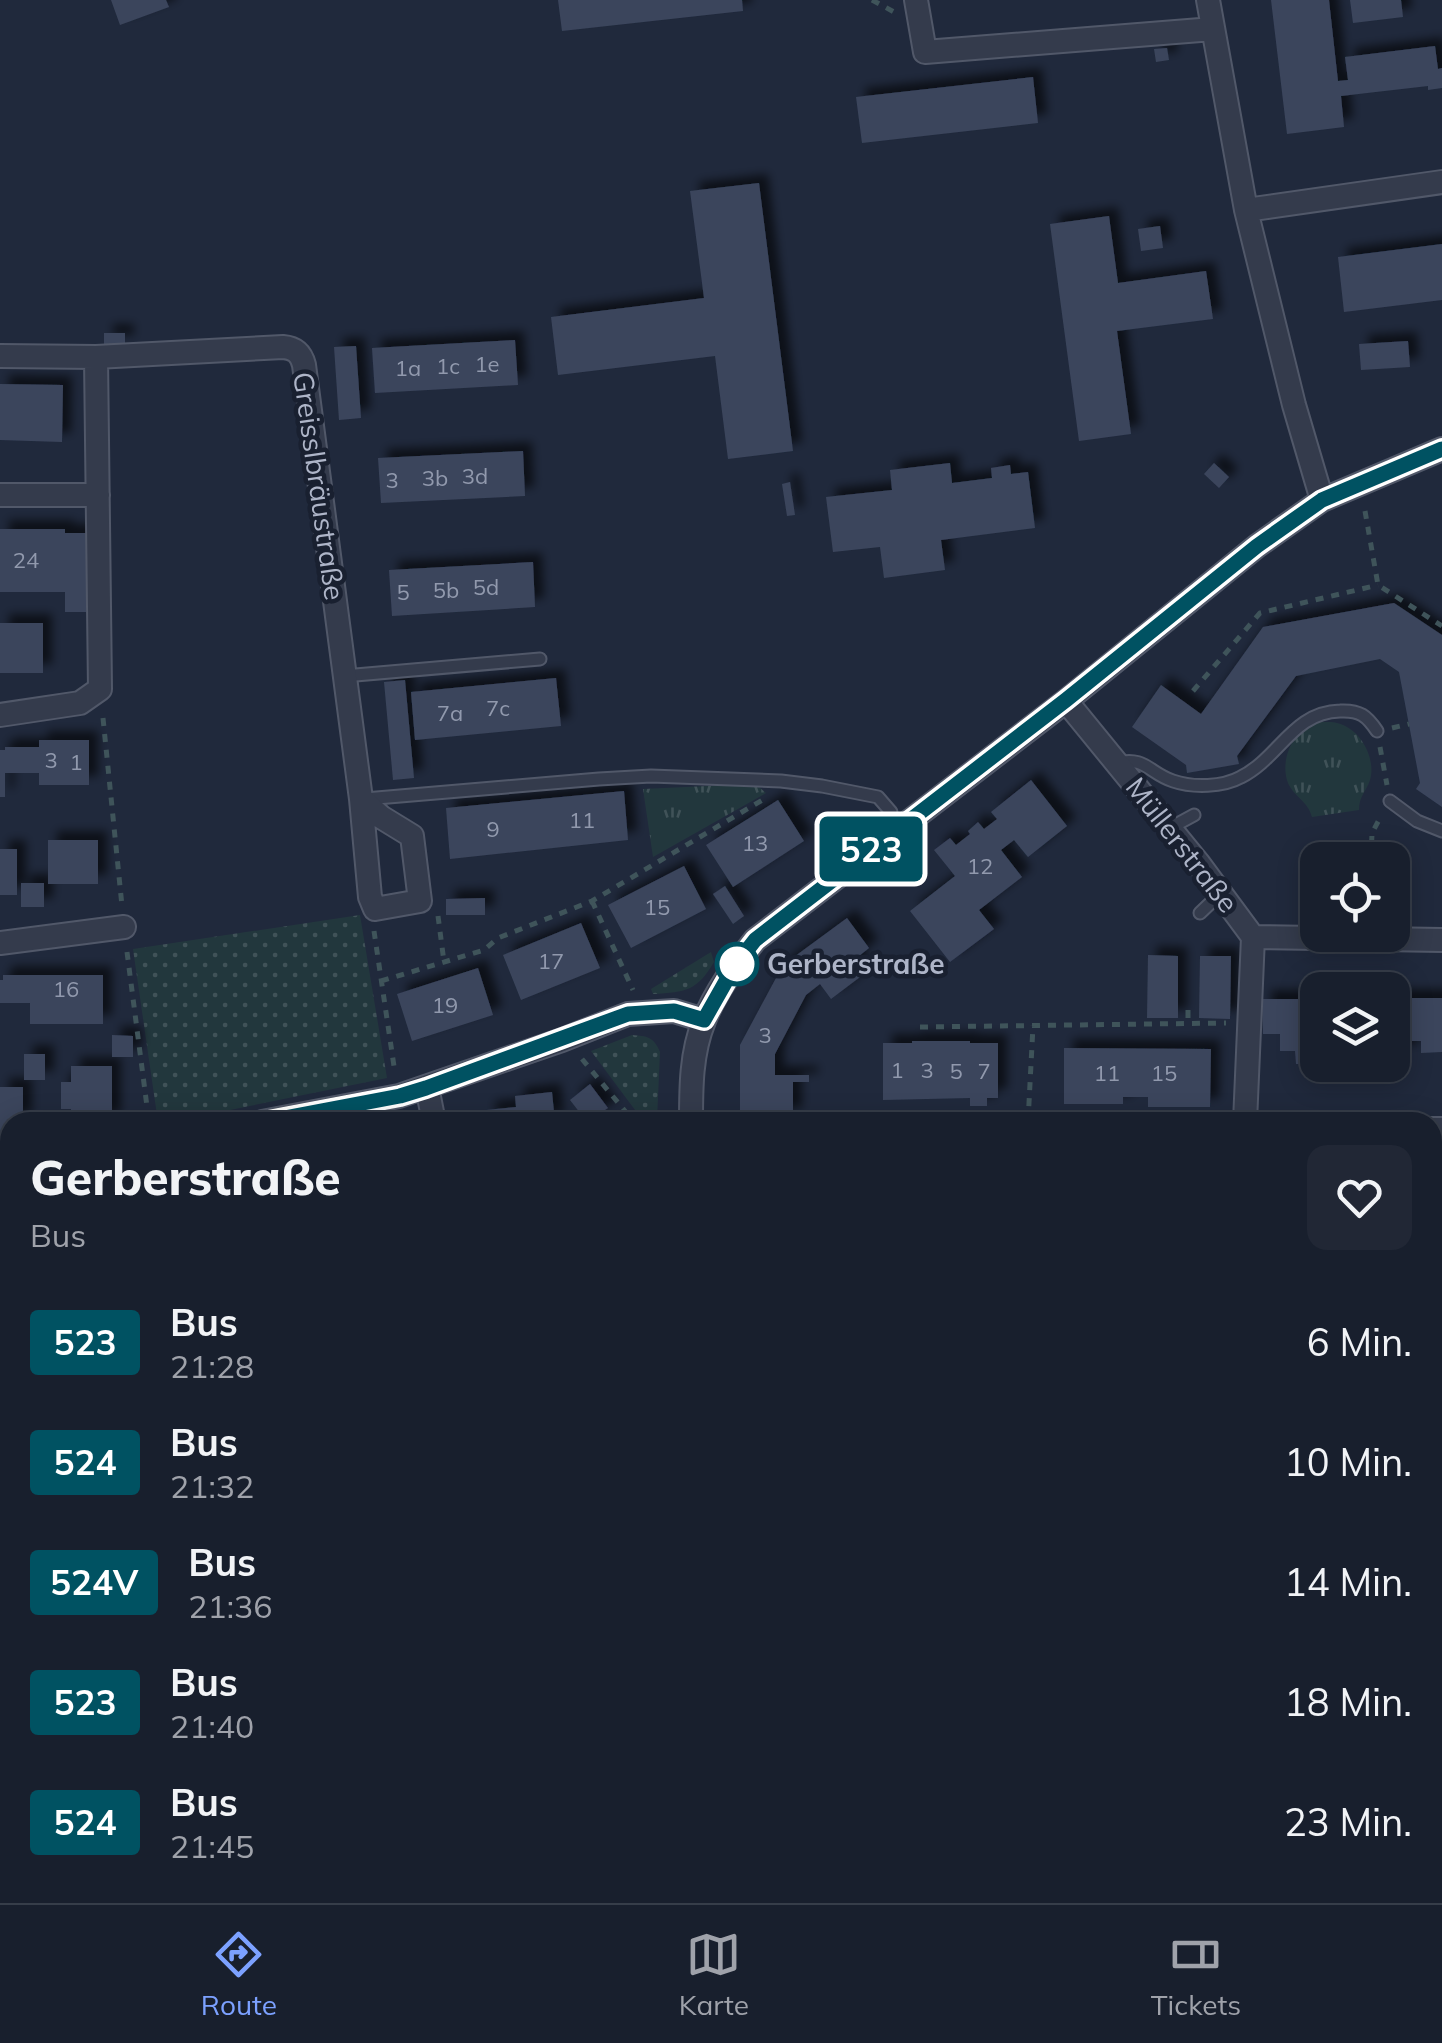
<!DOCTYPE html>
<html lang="de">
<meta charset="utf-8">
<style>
:root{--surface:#181f2d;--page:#212735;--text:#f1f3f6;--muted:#9fa2aa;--line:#363d49;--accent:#7ca1ff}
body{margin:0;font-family:Mulish,sans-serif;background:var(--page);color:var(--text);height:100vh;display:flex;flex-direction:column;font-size:38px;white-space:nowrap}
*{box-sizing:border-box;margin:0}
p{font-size:32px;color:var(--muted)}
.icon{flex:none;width:55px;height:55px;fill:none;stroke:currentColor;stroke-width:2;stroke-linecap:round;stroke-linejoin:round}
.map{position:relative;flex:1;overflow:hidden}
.side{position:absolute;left:0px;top:1112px;width:1442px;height:792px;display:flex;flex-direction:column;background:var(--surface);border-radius:30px 30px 0 0;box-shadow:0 5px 25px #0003,0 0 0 2px var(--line)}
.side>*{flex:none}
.badge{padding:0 20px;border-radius:8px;font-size:35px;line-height:65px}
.buttons{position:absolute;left:1300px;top:842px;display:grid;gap:20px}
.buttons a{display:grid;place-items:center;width:110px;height:110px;border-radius:20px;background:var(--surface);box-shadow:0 5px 25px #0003,0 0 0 2px var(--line);font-size:50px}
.map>.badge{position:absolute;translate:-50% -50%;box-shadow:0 0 0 5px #fff}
.round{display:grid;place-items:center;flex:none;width:105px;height:105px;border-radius:20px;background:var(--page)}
.head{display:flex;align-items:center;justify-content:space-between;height:170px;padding:0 30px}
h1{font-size:48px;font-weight:800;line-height:75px}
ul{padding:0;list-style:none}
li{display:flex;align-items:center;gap:30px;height:120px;padding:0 30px}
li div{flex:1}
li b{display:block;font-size:38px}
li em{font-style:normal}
li .badge{min-width:110px;font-weight:700;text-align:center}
.dock{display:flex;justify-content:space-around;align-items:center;height:140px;border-top:2px solid var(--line);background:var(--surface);font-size:28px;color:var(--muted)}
.dock a{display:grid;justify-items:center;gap:5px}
.dock .current{color:var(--accent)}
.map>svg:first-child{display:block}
.grass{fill:url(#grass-dots)}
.park{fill:url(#park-tufts)}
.water{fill:#303f62}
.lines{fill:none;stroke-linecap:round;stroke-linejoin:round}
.stream{stroke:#303f62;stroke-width:8}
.building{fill:#3b455c;filter:url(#shadow)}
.lane-casing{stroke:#515869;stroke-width:15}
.street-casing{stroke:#515869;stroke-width:26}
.secondary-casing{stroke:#515869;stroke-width:36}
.primary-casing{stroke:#3d4455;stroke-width:41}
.path{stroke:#3f545a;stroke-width:5;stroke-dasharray:8 8;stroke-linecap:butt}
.lane{stroke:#343b4c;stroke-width:11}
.street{stroke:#343b4c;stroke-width:22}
.secondary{stroke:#41495f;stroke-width:32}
.primary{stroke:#515a6c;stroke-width:38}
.line-casing{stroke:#fff;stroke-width:22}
.line{stroke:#005262;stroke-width:15}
.stop-dot{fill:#fff;stroke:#005262;stroke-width:5}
.labels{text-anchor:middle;stroke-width:9;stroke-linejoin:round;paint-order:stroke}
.number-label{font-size:22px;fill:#9199ad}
.street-label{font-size:28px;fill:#aeb5c8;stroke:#192030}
.stop-label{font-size:28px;font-weight:bold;fill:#aeb5c8;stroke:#192030;text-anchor:start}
</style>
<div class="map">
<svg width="1442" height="1903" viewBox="0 0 1442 1903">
<defs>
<pattern id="grass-dots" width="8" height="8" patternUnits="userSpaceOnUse" patternTransform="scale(2.5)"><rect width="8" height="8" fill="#22373d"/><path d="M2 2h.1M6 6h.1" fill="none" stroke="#405258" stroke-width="1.8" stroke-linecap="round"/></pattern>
<pattern id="park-tufts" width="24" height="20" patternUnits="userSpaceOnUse" patternTransform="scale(2.5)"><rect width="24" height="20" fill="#22373d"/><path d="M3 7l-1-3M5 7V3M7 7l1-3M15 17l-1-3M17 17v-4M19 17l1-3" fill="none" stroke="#405258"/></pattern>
<filter id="shadow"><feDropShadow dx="9" dy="-9" stdDeviation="5" flood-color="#0009"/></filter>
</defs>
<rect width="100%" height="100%" fill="#20293c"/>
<path class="grass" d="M 360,915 L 387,1078 L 171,1122 L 158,1122 L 133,949 Z
M 711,952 L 714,962 C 697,991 686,992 653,994 L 651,989 Z
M 632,1035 C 647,1036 654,1037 660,1052 L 657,1120 L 644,1122 L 591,1051 Z
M 1432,1709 L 1442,1709 L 1442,1807 L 1433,1809 Z
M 1110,1895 L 1351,1895 L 1354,1903 L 1111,1903 Z"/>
<path class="park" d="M 1318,722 C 1327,722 1335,721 1343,725 C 1362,733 1376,759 1370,780 C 1366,792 1359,796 1359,810 L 1312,817 C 1308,801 1294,797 1288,783 C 1279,760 1294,727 1318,722 Z
M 750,784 L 759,787 L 766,793 L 653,857 L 643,789 Z"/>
<path class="water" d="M 1442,1807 L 1442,1903 L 1354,1903 L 1351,1895 L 1432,1895 L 1433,1809 Z"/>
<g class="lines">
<path class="stream" d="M 410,1895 L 443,1903
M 1346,1903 L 1352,1900 L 1379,1895"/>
</g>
<path class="building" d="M 111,0 L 166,0 L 169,7 L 120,25 Z
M 558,0 L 742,0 L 743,11 L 562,31 Z
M 1271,0 L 1329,0 L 1338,81 L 1348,80 L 1345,57 L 1435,46 L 1438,69 L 1442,68 L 1442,88 L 1428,90 L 1428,86 L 1341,96 L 1344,127 L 1287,134 Z
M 1350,0 L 1401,0 L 1403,17 L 1353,23 Z
M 1167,48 L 1169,60 L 1156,62 L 1154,49 Z
M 1033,77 L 1038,123 L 862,143 L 856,97 Z
M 759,183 L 793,451 L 728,459 L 715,356 L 558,375 L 551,317 L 704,298 L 690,191 Z
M 1109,216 L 1118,283 L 1206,271 L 1213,319 L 1117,331 L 1131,434 L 1079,441 L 1050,224 Z
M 1160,226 L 1163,248 L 1141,251 L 1138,229 Z
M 1442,244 L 1442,300 L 1344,312 L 1338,257 Z
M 104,333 L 125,333 L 125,344 L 104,344 Z
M 515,340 L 518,385 L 375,393 L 372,348 Z
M 1408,341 L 1410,367 L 1361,370 L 1359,344 Z
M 356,346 L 361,418 L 339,420 L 334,347 Z
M 0,384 L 63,385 L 62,442 L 0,440 Z
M 523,451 L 525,496 L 381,503 L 378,458 Z
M 950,463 L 952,483 L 992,478 L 991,468 L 1010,465 L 1011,474 L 1028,472 L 1035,528 L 941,540 L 945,570 L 884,578 L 880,547 L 833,552 L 826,497 L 892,490 L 890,470 Z
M 1214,463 L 1229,477 L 1219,488 L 1204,474 Z
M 790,482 L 795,515 L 787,516 L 782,484 Z
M 0,529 L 65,529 L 65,533 L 86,533 L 86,612 L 65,612 L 65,592 L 0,592 Z
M 533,562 L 535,607 L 392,616 L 389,570 Z
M 1394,603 L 1442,635 L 1442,807 L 1416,789 L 1420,783 L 1399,672 L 1380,659 L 1296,676 L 1237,756 L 1239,764 L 1187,773 L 1186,765 L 1132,727 L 1161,685 L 1201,714 L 1263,627 Z
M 0,623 L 43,623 L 43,673 L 0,673 Z
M 556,678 L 561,726 L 415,740 L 411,692 Z
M 405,680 L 414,778 L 393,780 L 384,682 Z
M 39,740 L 89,740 L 89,785 L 39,785 L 39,773 L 5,773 L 5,797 L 0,797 L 0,750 L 5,750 L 5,747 L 39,747 Z
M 1031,780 L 1067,826 L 1028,857 L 1014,840 L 1001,850 L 1022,877 L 979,910 L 994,929 L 950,962 L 910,911 L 955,876 L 934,850 L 950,838 L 956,845 L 970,834 L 968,831 L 978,822 L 984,829 L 997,819 L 991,812 Z
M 624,791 L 628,840 L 450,859 L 446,808 Z
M 778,800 L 804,841 L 733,887 L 706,845 Z
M 48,840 L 98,840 L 98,884 L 48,884 Z
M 0,849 L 17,849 L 17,895 L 0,895 Z
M 684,866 L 706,909 L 631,948 L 608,905 Z
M 21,883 L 44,883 L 44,907 L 21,907 Z
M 725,886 L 744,916 L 733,924 L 713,894 Z
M 485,898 L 485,915 L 446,915 L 446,899 Z
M 847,918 L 869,948 L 854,960 L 864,974 L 831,999 L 820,984 L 806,995 L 775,1054 L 775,1075 L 809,1075 L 809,1082 L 793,1082 L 793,1117 L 740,1117 L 740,1045 L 783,965 Z
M 581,923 L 600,968 L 521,1000 L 503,955 Z
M 1148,955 L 1178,956 L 1178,1018 L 1147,1018 Z
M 1200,956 L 1231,956 L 1230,1019 L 1199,1018 Z
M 478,968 L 493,1015 L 412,1041 L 397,994 Z
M 3,975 L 103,975 L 103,1024 L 30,1024 L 30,1003 L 0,1003 L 0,980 L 3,980 Z
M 1392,998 L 1442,998 L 1442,1052 L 1421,1053 L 1421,1041 L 1409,1041 L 1409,1053 L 1392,1053 Z
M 1262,999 L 1318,999 L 1318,1047 L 1314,1047 L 1314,1064 L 1296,1064 L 1295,1051 L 1280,1051 L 1280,1034 L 1263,1034 Z
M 112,1035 L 133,1036 L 133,1057 L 112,1057 Z
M 912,1041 L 970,1041 L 970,1043 L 998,1043 L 998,1098 L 987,1098 L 987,1106 L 970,1106 L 970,1098 L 883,1100 L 883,1043 L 912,1043 Z
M 1064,1048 L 1211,1049 L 1210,1107 L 1148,1107 L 1148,1097 L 1123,1097 L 1123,1104 L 1064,1104 Z
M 24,1054 L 45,1054 L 45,1080 L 24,1080 Z
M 71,1066 L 112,1066 L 112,1122 L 71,1122 L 71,1109 L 61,1109 L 61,1082 L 71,1082 Z
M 590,1084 L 608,1108 L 587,1122 L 570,1100 Z
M 0,1087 L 23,1087 L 23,1122 L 10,1122 L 10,1143 L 0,1143 Z
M 552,1092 L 555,1122 L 487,1122 L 486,1110 L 516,1107 L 515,1096 Z
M 1432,1164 L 1442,1164 L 1442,1201 L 1432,1201 Z
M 10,1212 L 10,1254 L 0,1257 L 0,1215 Z
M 0,1302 L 4,1313 L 10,1312 L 10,1344 L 0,1346 Z
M 1432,1325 L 1442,1325 L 1442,1372 L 1432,1372 Z
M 0,1407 L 10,1407 L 10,1433 L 0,1433 Z
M 1432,1622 L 1442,1622 L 1442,1665 L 1432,1665 Z
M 0,1639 L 10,1639 L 10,1688 L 0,1688 Z
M 0,1726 L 10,1726 L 10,1771 L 0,1771 Z
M 1432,1745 L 1442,1753 L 1442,1773 L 1435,1782 L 1432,1781 Z"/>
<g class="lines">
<g class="lane-casing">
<path id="lane" d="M 344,676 L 540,659
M 1117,763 C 1145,756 1149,773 1173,781 C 1193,788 1223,787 1241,777 C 1279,758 1293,712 1340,711 C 1360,710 1367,716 1377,731
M 365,799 L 599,779 L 651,776 L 781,781 L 822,786 L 878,797 L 891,812
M 1390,801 L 1417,821 L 1442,831
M 1170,828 L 1194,815
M 1200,913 L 1221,893"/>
</g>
<g class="street-casing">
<path id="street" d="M 916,0 L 925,52 L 1213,29
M 1208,0 L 1246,210 L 1294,405 L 1322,500
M 1246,210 L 1442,182
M 0,356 L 96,357 L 283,347 C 295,348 301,353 304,365 L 361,799 L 370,897 L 375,909 L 420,901 L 412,836 L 381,817 L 361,799
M 0,495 L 98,495
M 1066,701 L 1199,864 L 1253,937
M 0,715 L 80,703 L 100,689 L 96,357
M 1253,937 L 1442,940
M 0,943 L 124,927
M 427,1087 L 434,1122
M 262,1122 L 399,1096 L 562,1040 L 628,1014 L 674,1011 L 704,1020
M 691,1122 C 691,1088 691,1053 704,1021 C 715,992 736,964 755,940 L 1066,701 L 1257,546 L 1322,500 L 1442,449
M 1245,1122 L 1253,937
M 1432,1129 L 1442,1129
M 0,1188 L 10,1185
M 0,1384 L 10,1386"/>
</g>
<g class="secondary-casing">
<path id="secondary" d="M 0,1872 L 10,1879
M 35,1895 L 47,1903"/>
</g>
<g class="primary-casing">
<path id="primary" d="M 1432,1492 L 1442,1492
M 0,1532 L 10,1528"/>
</g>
<path class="path" d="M 872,0 L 896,13
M 1365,511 L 1378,585 L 1442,626
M 1193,691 L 1260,613 L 1378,585
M 103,718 L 122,906
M 1392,728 L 1409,724
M 1380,747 L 1387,785
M 1371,860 L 1372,833 L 1380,818
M 592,901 L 633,990
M 438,916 L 444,962
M 374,931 L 395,1073
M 127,952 L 149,1122
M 381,981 L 484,950 L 498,938 L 592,901 L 764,799
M 1188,1010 L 1188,1023
M 920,1027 L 1226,1023
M 582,1059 L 634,1122
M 1028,1122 L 1033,1026
M 1432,1249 L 1442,1248
M 1432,1600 L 1441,1582 L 1441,1524
M 1432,1694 L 1442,1694
M 1432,1796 L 1442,1793
M 1341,1895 L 1344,1903
M 1182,1903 L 1183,1895"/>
<use href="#lane" class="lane"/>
<use href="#street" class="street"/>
<use href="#secondary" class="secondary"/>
<use href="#primary" class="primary"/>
</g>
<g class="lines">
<g class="line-casing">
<path id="line" d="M 263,1122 L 400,1096 L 426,1088 L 628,1014 L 674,1011 L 704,1020 L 734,967 L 755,940 L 1066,700 L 1257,546 L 1322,500 L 1442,449"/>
</g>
<use href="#line" class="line"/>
</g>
<circle class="stop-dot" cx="737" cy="964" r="20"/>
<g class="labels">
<g class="number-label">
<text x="487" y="372">1e</text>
<text x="448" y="374">1c</text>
<text x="408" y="376">1a</text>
<text x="475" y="484">3d</text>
<text x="435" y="486">3b</text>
<text x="392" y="488">3</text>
<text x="26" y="568">24</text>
<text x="486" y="595">5d</text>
<text x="446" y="598">5b</text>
<text x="403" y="600">5</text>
<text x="498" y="716">7c</text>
<text x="450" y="721">7a</text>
<text x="51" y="768">3</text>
<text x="76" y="770">1</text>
<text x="582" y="828">11</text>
<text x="493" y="837">9</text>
<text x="755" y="851">13</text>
<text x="980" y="874">12</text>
<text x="657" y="915">15</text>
<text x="551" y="969">17</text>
<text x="66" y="997">16</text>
<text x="445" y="1013">19</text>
<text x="765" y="1043">3</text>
<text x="897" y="1078">1</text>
<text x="927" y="1078">3</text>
<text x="956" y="1079">5</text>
<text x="984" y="1079">7</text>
<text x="1107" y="1081">11</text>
<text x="1164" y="1081">15</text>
</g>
<g class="street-label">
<text transform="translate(319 486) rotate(82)" y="10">Greisslbräustraße</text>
<text transform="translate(1182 845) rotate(52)" y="10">Müllerstraße</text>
</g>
<g class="stop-label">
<text x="767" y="974">Gerberstraße</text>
</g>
</g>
</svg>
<div class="buttons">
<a><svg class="icon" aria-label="locate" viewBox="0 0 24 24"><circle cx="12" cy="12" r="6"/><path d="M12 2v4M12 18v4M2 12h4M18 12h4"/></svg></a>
<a><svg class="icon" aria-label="layers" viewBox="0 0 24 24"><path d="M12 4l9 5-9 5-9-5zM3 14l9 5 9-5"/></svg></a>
</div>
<b class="badge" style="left:871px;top:849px;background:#005262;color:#fff">523</b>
<section class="side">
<div class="head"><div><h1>Gerberstraße</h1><p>Bus</p></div><a class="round"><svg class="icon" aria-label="heart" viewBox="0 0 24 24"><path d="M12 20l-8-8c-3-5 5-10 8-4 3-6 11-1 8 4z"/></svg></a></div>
<ul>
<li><span class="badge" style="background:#005262;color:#fff">523</span><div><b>Bus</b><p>21:28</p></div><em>6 Min.</em></li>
<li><span class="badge" style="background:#005262;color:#fff">524</span><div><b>Bus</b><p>21:32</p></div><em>10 Min.</em></li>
<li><span class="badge" style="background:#005262;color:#fff">524V</span><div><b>Bus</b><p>21:36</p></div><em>14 Min.</em></li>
<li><span class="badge" style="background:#005262;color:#fff">523</span><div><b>Bus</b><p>21:40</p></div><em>18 Min.</em></li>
<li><span class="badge" style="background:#005262;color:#fff">524</span><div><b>Bus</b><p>21:45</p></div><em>23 Min.</em></li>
</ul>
</section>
</div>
<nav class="dock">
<a class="current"><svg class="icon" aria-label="directions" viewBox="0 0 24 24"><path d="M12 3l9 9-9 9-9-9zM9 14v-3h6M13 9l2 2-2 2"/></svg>Route</a>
<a><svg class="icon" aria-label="map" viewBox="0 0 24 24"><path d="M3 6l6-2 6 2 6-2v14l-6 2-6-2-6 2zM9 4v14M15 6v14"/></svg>Karte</a>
<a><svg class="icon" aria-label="tickets" viewBox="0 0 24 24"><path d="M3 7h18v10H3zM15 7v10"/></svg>Tickets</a>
</nav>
